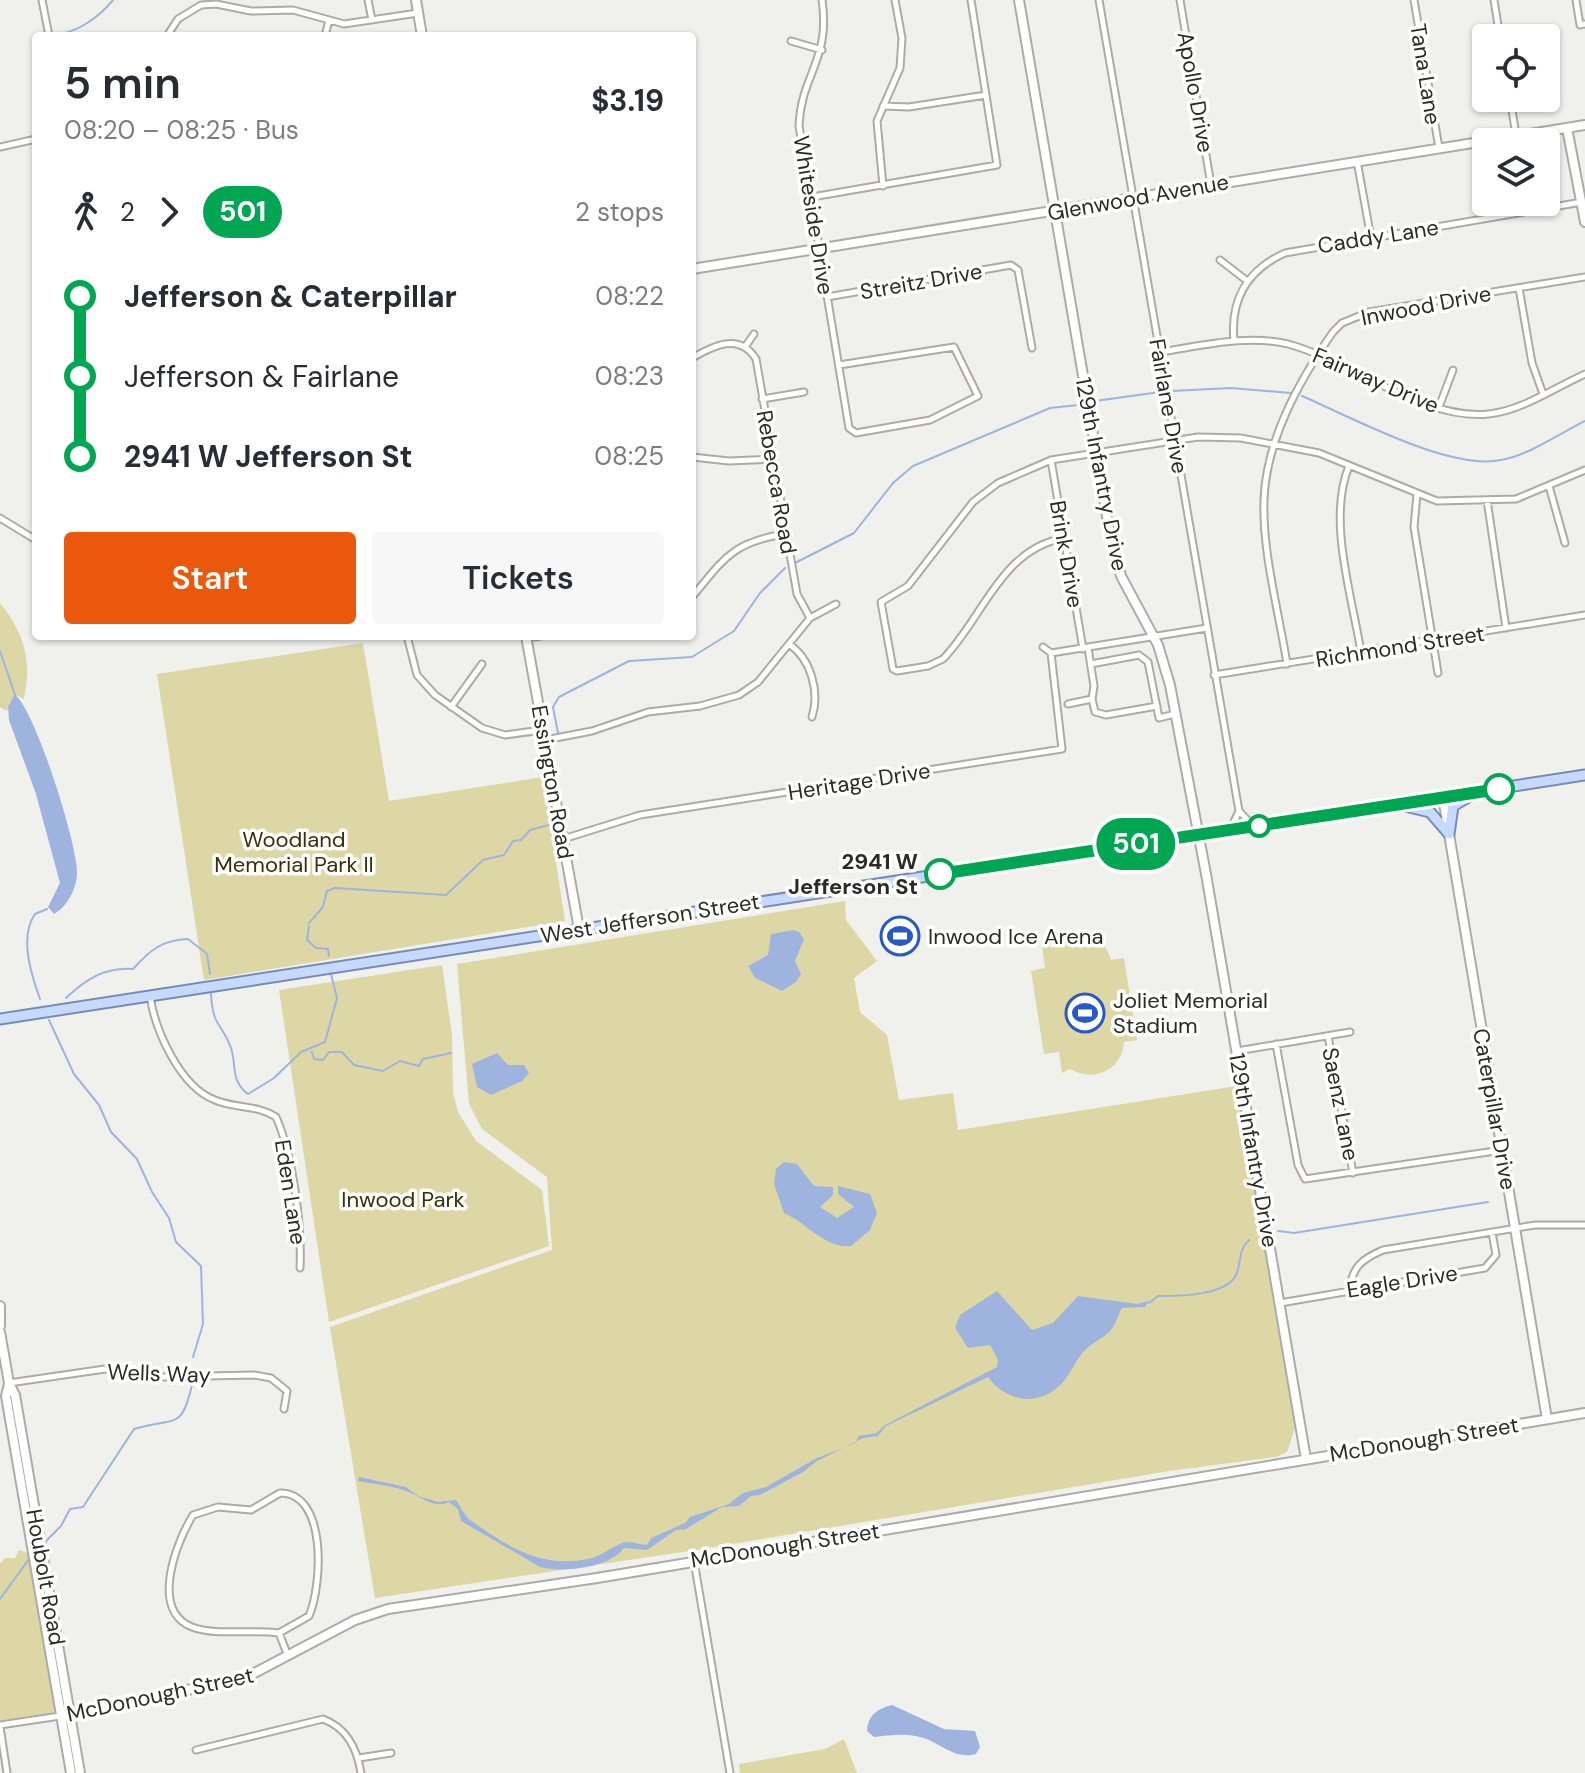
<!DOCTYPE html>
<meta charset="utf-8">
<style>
:root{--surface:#fff;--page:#f7f7f7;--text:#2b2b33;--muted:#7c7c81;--accent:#ea580c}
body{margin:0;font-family:"DM Sans",sans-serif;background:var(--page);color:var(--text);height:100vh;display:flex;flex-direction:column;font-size:30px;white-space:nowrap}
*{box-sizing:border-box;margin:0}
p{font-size:26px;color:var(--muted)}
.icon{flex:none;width:44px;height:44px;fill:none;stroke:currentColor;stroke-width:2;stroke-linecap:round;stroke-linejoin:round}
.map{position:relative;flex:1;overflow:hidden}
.panel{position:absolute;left:32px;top:32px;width:664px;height:608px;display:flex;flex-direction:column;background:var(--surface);border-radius:8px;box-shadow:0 2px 6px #0004}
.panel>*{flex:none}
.badge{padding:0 16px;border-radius:26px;font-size:28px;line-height:52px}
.tools{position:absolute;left:1472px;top:24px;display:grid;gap:16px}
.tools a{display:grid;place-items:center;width:88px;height:88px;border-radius:8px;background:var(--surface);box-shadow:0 2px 6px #0004;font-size:40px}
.map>.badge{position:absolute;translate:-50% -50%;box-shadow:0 0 0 4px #fff}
.legs{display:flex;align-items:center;gap:12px;height:88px;padding:0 32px;font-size:26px}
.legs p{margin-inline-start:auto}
.head{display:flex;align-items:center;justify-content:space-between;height:136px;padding:0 32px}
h1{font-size:44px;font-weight:600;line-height:60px}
.button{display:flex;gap:16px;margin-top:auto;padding:16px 32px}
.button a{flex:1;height:92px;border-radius:8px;background:var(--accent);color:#fff;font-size:32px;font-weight:600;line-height:92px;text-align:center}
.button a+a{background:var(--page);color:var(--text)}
ul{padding:0 32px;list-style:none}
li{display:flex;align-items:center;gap:28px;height:80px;font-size:30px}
li i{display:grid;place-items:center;width:12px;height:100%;margin:0 10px;background:currentColor}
li i::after{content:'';width:20px;height:20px;margin:-10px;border:6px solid;border-radius:50%;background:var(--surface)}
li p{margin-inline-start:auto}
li:first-child i{background:linear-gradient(#0000 50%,currentColor 0)}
li:last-child i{background:linear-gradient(currentColor 50%,#0000 0)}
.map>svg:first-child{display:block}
.green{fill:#dcd7a5}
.water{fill:#9eb4df}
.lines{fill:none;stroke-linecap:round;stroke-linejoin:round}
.stream{stroke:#9eb4df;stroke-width:2}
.street-casing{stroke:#acaba8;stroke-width:9}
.secondary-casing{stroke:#acaba8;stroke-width:12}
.primary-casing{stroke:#778cb4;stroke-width:13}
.street{stroke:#fff;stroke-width:5}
.secondary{stroke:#fff;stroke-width:8}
.primary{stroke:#c6d9ff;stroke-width:9}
.line-1-casing{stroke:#fff;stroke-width:18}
.line-1{stroke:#00a651;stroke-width:12}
.stop-1-dot{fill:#fff;stroke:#00a651;stroke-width:4}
.labels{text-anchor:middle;stroke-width:7;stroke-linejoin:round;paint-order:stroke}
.street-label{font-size:22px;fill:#2a2a29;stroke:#fffffe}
.park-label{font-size:22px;fill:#363108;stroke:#fffffe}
.stop-label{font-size:22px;font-weight:bold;fill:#2a2a29;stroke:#fffffe;text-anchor:end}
.poi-label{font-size:22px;fill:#2a2a29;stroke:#fffffe;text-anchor:start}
</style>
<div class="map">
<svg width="1585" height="1773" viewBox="0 0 1585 1773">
<rect width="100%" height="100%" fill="#f0f0ed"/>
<path class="green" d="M 0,603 C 25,634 32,661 24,699 L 17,696 L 9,703 L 7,711 L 0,707 Z
M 363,643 L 389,801 L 543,777 L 565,921 L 204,980 L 157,674 Z
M 845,901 L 846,920 L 877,961 L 854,978 L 860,1012 L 887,1035 L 899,1100 L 953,1093 L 958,1130 L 1237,1086 L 1292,1401 L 1295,1428 L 1287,1452 L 1276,1457 L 1169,1471 L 696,1550 L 375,1598 L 330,1327 L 552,1250 L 547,1177 L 482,1129 L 469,1104 L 457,964 Z
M 1074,934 C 1093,932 1106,942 1111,960 L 1124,958 L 1137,1040 L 1124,1042 C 1122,1070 1094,1083 1070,1069 L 1062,1073 L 1059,1052 L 1044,1054 L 1031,971 L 1045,968 L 1042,946 L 1050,945 L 1051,949 L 1060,939 Z
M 442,965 L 452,1035 L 453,1093 L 458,1112 L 476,1141 L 542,1190 L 549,1246 L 329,1322 L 279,990 Z
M 19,1550 L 30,1554 L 56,1703 L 52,1717 L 0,1725 L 0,1564 L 5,1558 L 15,1558 Z
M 844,1739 L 857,1773 L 740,1773 L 739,1764 L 825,1749 Z"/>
<path class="water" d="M 15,695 C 35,709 78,846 77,873 C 77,888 67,907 54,914 L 48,907 L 60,883 L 36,794 L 9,720 L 8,706 Z
M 793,930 L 799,932 L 804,939 L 795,961 L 801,974 L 796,982 L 782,991 L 755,978 L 748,966 L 768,955 L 771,934 Z
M 497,1053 L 508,1065 L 524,1065 L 529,1073 L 522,1081 L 491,1095 L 477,1087 L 472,1064 Z
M 784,1162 L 797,1164 L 814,1186 L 833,1187 L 833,1195 L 820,1207 L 837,1218 L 854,1207 L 838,1194 L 838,1186 L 870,1194 L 877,1213 L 870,1230 L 851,1246 C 825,1249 808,1223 784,1213 L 774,1184 L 776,1169 Z
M 997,1291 L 1032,1330 L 1053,1323 L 1078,1296 L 1137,1304 L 1149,1301 L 1145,1307 L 1122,1308 C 1118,1315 1116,1324 1110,1331 C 1103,1338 1092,1343 1085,1350 C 1076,1359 1072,1372 1063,1382 C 1040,1408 1006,1402 988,1377 L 886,1426 L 878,1436 L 863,1438 L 817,1461 L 803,1472 L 760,1495 L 751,1496 L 739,1506 L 722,1507 L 686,1529 L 676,1530 L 647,1550 L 624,1548 C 610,1568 563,1573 540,1567 L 461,1521 L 458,1509 L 449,1502 C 432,1510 419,1494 403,1490 C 388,1485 373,1484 358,1481 L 359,1477 L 406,1487 L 418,1496 L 438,1502 L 456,1500 C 461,1506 463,1515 470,1520 C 506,1545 539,1569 588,1559 C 602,1556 610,1548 622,1543 C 630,1540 639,1545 647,1545 L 651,1538 L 685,1523 L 690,1517 L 729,1504 L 743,1493 L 766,1487 L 815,1459 L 855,1443 L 859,1436 L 877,1433 L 885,1425 L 997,1367 L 998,1360 L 990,1345 L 968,1348 L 955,1328 L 960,1315 Z
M 892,1705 L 944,1729 L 975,1731 L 980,1747 L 976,1754 C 953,1760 941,1742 920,1737 C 905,1733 890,1735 874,1737 L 867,1731 C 868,1715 877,1709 892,1705 Z"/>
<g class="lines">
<path class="stream" d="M 53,34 C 75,35 99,17 113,0
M 1171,391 L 1231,388 L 1291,393
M 1302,396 C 1351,417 1450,471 1501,460 C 1529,455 1559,434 1585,421
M 1095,401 L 1160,392
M 795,563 L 854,533 L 893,483 L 913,466 L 1050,408 L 1078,405
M 0,651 L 15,695
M 558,733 L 553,707 L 559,697 L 629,661 L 692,657 L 734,631 L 760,593 L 785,568
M 309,923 L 323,907 L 327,891 L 335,888 L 446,895 L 483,860 L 504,855 L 513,841 L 521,840 L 530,830 L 556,823
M 309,926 L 307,940 L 316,948 L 328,949 L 329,956
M 211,994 C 213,1029 222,1022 231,1048 C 237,1067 230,1080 248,1094 L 274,1078 L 301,1052 L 325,1042 L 337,998 L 331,974
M 66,998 C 86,979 105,967 133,969 C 150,950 162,940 188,939 L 207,954 L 210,974
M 40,999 C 31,974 19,937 35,914 L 47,909
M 49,1020 L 74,1074 L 99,1105 L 111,1132 L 137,1159 L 152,1192 L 169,1218 L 176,1242 L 201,1266 L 203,1324 L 193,1357
M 312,1052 L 314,1059 L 323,1060 L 329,1052 L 342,1052 L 354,1065 L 383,1071 L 400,1061 L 419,1066 L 423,1059 L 451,1053
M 1278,1231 L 1294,1233 L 1488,1202
M 1149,1303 L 1158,1296 C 1178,1296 1226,1296 1236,1275 C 1242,1261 1238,1250 1249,1240
M 45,1542 L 61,1526 L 70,1509 L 83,1507 L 134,1429 C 176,1416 182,1433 193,1380
M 0,1599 L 29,1559"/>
<g class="street-casing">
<path id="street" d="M 42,0 L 49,36
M 368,0 L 372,20
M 822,0 C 831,60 801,74 799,126 L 849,428 L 856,433 L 930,420 L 978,396 L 954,347 L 839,365
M 1099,0 L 1239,811 L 1253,826
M 1180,0 L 1211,185
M 1414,0 L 1439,148
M 1494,0 L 1500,38
M 1576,0 L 1580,25 L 1585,24
M 167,36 L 178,19 L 201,5 L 216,4 L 251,11 L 293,10 L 344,24 L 418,13
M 325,36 L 329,20
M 791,41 L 822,50
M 1510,98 L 1516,135
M 883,106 L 909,107 L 986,95
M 0,147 L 36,139
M 1357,161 L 1371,238
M 883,186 L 877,121 L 900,68 L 902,38 L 895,0
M 812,197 L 997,165 L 971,0
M 1220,260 L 1246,280
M 1519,288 L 1532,363 L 1543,394
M 827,297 L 1011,265 L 1018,270 L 1032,348
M 1234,341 C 1230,300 1247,270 1285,253 L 1582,202
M 745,347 L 754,334
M 1160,352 C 1201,346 1247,334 1288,344 C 1351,361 1423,421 1489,414 C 1523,410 1554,388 1585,374
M 692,358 C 713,346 739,332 756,359 L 797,594 L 810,618
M 762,399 L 804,392
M 1439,407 L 1453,370
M 692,457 L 729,461 L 774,459
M 1051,460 L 1083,649
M 1349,466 C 1327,519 1352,596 1361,652
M 1549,486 L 1565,543
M 1417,494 L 1414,527 L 1438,673
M 1487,500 L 1506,628
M 0,518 L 36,540
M 1064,538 C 1001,549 983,618 943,659 L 928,666 L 897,671 L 893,669 L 881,602 L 908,586 L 973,502 L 998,483 L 1051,460 L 1198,437 L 1241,438 L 1319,453 L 1437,501 L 1516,499 L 1585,470
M 692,597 C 724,559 732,542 785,534
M 407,636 L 417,675 L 435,695 L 482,728 L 505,735 L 542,730
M 527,638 L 541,636
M 789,644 C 811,659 820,692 812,717
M 1043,647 L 1051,653 L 1207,628
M 1091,664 L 1139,655 L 1148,662 L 1159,718 L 1175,714
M 1287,664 C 1279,613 1262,551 1264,500 C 1266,440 1299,381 1333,332 L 1342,323 L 1369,312 L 1585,277
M 1214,675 L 1585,615
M 1092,699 L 1095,712 L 1106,715 L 1157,706
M 1068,704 L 1092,699 L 1094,686 L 1088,648
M 451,707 L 482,664
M 545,740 L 592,731 L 648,712 L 700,706 L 739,695 L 758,682 L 810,618 L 836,604
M 1231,828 L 1239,811
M 563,839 L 640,815 L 1062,749 L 1051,653
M 150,996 C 155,1030 180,1087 215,1100 C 236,1109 256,1104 276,1117 C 293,1155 302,1226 300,1268
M 1328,1036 L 1353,1173
M 1276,1044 L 1298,1165 L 1305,1179 L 1502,1150
M 1237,1051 L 1350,1032
M 1350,1289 C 1352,1267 1362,1259 1383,1250 L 1535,1225 L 1585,1225
M 1280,1303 L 1485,1268 L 1496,1255 L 1492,1232
M 9,1383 L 105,1369 L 160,1377 L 254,1375 L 271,1378 L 287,1391 L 284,1409
M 280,1493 C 328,1493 322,1586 309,1616 L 279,1633 C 253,1629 215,1636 192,1627 C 149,1610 177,1541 193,1515 L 218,1507 L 251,1510 Z
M 694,1561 L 730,1773
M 279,1633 L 288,1656
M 0,1725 L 60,1716
M 0,1727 L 7,1773
M 196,1750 L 323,1719 C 347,1728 357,1748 361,1773
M 359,1758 L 391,1753"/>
</g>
<g class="secondary-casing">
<path id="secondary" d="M 416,0 L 422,36
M 1019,0 L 1110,534 L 1121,576 L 1158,645 L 1170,685 L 1206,874 L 1306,1459
M 1567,128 L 1585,222
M 692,269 L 1585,125
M 526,636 L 579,929
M 1443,798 L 1547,1419
M 0,1306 L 0,1326
M 0,1332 L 9,1383 L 15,1395 L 80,1773
M 9,1384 L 6,1396 L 71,1773
M 61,1716 L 245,1678 L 355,1620 L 388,1609 L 597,1578 L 1585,1413"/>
</g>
<g class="primary-casing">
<path id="primary" d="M 1405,806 L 1430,812 L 1449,834
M 1449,834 L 1453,806 L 1470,796
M 0,1019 L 1585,775"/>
</g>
<use href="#street" class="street"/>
<use href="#secondary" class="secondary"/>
<use href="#primary" class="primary"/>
</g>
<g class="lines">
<g class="line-1-casing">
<path id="line-1" d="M 940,874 L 1499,789"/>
</g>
<use href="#line-1" class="line-1"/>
</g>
<defs>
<g id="stadium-ring" transform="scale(2)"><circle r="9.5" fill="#fffffe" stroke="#2959c7" stroke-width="1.5"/><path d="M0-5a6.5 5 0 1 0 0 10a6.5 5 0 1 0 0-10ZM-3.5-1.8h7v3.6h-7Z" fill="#2959c7"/></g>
</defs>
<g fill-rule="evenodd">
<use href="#stadium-ring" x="900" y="936"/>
<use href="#stadium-ring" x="1085" y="1013"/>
</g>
<g class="stop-1-dot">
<circle cx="1499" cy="789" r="14"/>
<circle cx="1259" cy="826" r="10"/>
<circle cx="940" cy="874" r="14"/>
</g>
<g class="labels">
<g class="street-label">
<text transform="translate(1426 74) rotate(81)" y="8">Tana Lane</text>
<text transform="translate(1196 92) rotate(80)" y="8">Apollo Drive</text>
<text transform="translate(1138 197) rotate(-10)" y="8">Glenwood Avenue</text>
<text transform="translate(814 215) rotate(81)" y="8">Whiteside Drive</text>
<text transform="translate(1378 236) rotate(-9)" y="8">Caddy Lane</text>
<text transform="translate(921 281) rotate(-10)" y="8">Streitz Drive</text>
<text transform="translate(1426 305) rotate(-11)" y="8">Inwood Drive</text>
<text transform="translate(1376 380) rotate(23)" y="8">Fairway Drive</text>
<text transform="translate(1169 406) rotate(80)" y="8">Fairlane Drive</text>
<text transform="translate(1102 474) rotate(79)" y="8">129th Infantry Drive</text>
<text transform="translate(777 482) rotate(80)" y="8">Rebecca Road</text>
<text transform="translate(1067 554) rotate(80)" y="8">Brink Drive</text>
<text transform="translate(1400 646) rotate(-9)" y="8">Richmond Street</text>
<text transform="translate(859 781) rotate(-9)" y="8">Heritage Drive</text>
<text transform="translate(553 782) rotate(80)" y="8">Essington Road</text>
<text transform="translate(650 918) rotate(-9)" y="8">West Jefferson Street</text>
<text transform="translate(1341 1104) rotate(79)" y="8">Saenz Lane</text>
<text transform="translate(1495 1109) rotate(80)" y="8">Caterpillar Drive</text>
<text transform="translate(1254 1150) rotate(80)" y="8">129th Infantry Drive</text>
<text transform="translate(291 1192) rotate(81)" y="8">Eden Lane</text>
<text transform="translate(1402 1281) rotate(-9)" y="8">Eagle Drive</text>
<text transform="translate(159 1373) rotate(2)" y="8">Wells Way</text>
<text transform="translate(1424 1439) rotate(-9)" y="8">McDonough Street</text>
<text transform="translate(785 1545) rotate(-9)" y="8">McDonough Street</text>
<text transform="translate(46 1577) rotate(80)" y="8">Houbolt Road</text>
<text transform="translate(160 1694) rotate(-12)" y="8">McDonough Street</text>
</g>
<g class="park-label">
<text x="294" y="847">Woodland<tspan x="294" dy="25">Memorial Park II</tspan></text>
<text x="403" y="1207">Inwood Park</text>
</g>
<g class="stop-label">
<text x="918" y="869">2941 W<tspan x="918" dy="25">Jefferson St</tspan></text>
</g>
<g class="poi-label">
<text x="928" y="944">Inwood Ice Arena</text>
<text x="1113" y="1008">Joliet Memorial<tspan x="1113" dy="25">Stadium</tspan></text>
</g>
</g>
</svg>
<div class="tools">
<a><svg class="icon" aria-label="locate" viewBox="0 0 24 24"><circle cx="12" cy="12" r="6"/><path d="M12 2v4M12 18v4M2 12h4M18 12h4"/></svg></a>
<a><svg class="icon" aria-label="layers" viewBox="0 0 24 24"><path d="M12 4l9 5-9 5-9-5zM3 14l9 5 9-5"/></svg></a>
</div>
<b class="badge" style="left:1136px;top:844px;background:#00a651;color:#fff">501</b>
<section class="panel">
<div class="head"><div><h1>5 min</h1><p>08:20 – 08:25 · Bus</p></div><b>$3.19</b></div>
<div class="legs"><svg class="icon" aria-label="walk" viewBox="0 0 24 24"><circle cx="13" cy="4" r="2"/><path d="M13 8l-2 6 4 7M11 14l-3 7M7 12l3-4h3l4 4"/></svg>2<svg class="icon" aria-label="forward" viewBox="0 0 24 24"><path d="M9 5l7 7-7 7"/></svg><b class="badge" style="background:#00a651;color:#fff">501</b><p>2 stops</p></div>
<ul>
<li><i style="color:#00a651"></i><b>Jefferson &amp; Caterpillar</b><p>08:22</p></li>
<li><i style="color:#00a651"></i><span>Jefferson &amp; Fairlane</span><p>08:23</p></li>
<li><i style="color:#00a651"></i><b>2941 W Jefferson St</b><p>08:25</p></li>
</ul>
<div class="button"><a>Start</a><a>Tickets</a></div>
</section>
</div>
